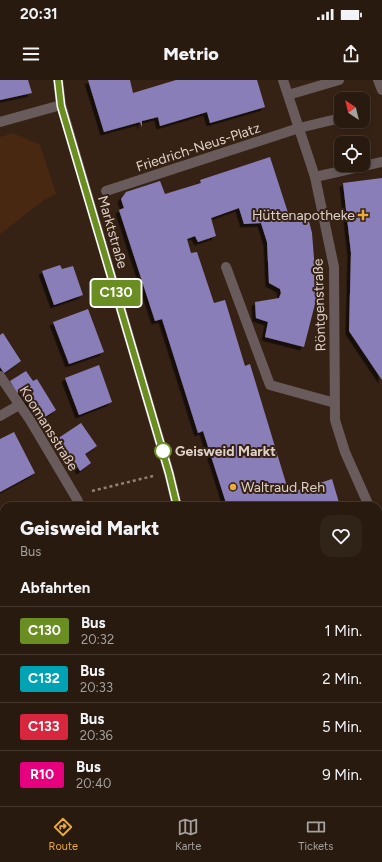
<!DOCTYPE html>
<html lang="de">
<meta charset="utf-8">
<style>
:root{--surface:#281a0f;--page:#302318;--text:#f1f3f6;--muted:#a5a19e;--line:#44382f;--accent:#ebaa39}
body{margin:0;font-family:Figtree,sans-serif;background:var(--page);color:var(--text);height:100vh;display:flex;flex-direction:column;font-size:15px;white-space:nowrap}
*{box-sizing:border-box;margin:0}
p{font-size:13px;color:var(--muted)}
.icon{flex:none;width:22px;height:22px;fill:none;stroke:currentColor;stroke-width:2;stroke-linecap:round;stroke-linejoin:round}
.map{position:relative;flex:1;overflow:hidden}
.drawer{position:absolute;left:0px;top:422px;width:382px;height:304px;display:flex;flex-direction:column;background:var(--surface);border-radius:12px 12px 0 0;box-shadow:0 2px 6px #0003,0 0 0 1px var(--line)}
.drawer>*{flex:none}
.badge{padding:0 8px;border-radius:3px;font-size:14px;line-height:26px}
.needle{width:26px;rotate:325deg}
.tools{position:absolute;left:334px;top:12px;display:grid;gap:8px}
.tools a{display:grid;place-items:center;width:36px;height:36px;border-radius:8px;background:var(--surface);box-shadow:0 2px 6px #0003,0 0 0 1px var(--line);font-size:20px}
.map>.badge{position:absolute;translate:-50% -50%;box-shadow:0 0 0 2px #fff}
h2{padding:0 20px;font-size:15px;line-height:36px}
.round{display:grid;place-items:center;flex:none;width:42px;height:42px;border-radius:12px;background:var(--page)}
.summary{display:flex;align-items:center;justify-content:space-between;height:68px;padding:0 20px}
h1{font-size:19px;font-weight:800;line-height:30px}
ul{padding:0;list-style:none}
li{display:flex;align-items:center;gap:12px;height:48px;padding:0 20px;border-top:1px solid var(--line)}
li div{flex:1}
li b{display:block;font-size:15px}
li em{font-style:normal}
li .badge{min-width:44px;font-weight:700;text-align:center}
.status{display:flex;justify-content:space-between;align-items:center;height:28px;padding:0 20px;background:var(--surface);direction:ltr}
.status svg{height:11px;fill:currentColor}
header{display:flex;justify-content:space-between;align-items:center;height:52px;padding:0 20px;background:var(--surface);font-size:18px;font-weight:800}
.tabs{display:flex;justify-content:space-around;align-items:center;height:56px;border-top:1px solid var(--line);background:var(--surface);font-size:11px;color:var(--muted)}
.tabs a{display:grid;justify-items:center;gap:2px}
.tabs .current{color:var(--accent)}
.map>svg:first-child{display:block}
.green{fill:#482811}
.building{fill:#8a7eb9;filter:url(#shadow)}
.lines{fill:none;stroke-linecap:round;stroke-linejoin:round}
.path{stroke:#928176;stroke-width:2.5;stroke-dasharray:3 3;stroke-linecap:butt}
.minor{stroke:#695b5c;stroke-width:10}
.line-casing{stroke:#fff;stroke-width:9}
.line{stroke:#6b8e23;stroke-width:6}
.poi-dot{fill:#ebaa39;stroke:#362214;stroke-width:1.5}
.stop-dot{fill:#fff;stroke:#6b8e23;stroke-width:2}
.labels{text-anchor:middle;stroke-width:4;stroke-linejoin:round;paint-order:stroke}
.street-label{font-size:14px;fill:#dfd1c8;stroke:#362214}
.poi-label{font-size:14px;fill:#dfd1c8;stroke:#362214;text-anchor:end}
.stop-label{font-size:14px;font-weight:bold;fill:#dfd1c8;stroke:#362214;text-anchor:start}
</style>
<div class="status"><b>20:31</b><svg viewBox="0 0 49 12"><path d="M0 12V9h3v3zM5 12V6h3v6zM10 12V3h3v9zM15 12V0h3v12zM26 1h20v11H26zM47 4h2v5h-2z"/></svg></div>
<header><svg class="icon" aria-label="menu" viewBox="0 0 24 24"><path d="M4 6h16M4 12h16M4 18h16"/></svg>Metrio<svg class="icon" aria-label="share" viewBox="0 0 24 24"><path d="M12 15V3M7 8l5-5 5 5M5 13v7h14v-7"/></svg></header>
<div class="map">
<svg width="382" height="726" viewBox="0 0 382 726">
<defs>
<filter id="shadow"><feDropShadow dx="-3.5" dy="3.5" stdDeviation="0" flood-color="#0009"/></filter>
</defs>
<rect width="100%" height="100%" fill="#362214"/>
<path class="green" d="M 13,53 L 40,65 L 56,114 L 44,120 L 0,154 L 0,57 Z"/>
<path class="building" d="M 0,0 L 28,0 L 32,13 L 0,20 Z
M 88,0 L 130,0 L 133,13 L 176,0 L 257,0 L 265,27 L 210,43 L 207,32 L 160,46 L 158,37 L 142,41 L 142,47 L 140,42 L 104,52 Z
M 270,77 L 291,142 L 309,141 L 312,153 L 317,216 L 304,267 L 265,257 L 268,242 L 256,238 L 255,222 L 279,218 L 281,213 L 280,209 L 269,203 L 267,162 L 261,143 L 244,144 L 239,128 L 211,138 L 216,156 L 198,162 L 195,156 L 187,159 L 191,173 L 197,172 L 214,223 L 225,220 L 245,286 L 250,284 L 289,413 L 332,399 L 340,426 L 227,426 L 203,351 L 198,353 L 162,239 L 155,241 L 119,130 L 124,128 L 121,119 L 126,112 L 160,101 L 165,114 L 201,103 L 200,100 Z
M 382,98 L 382,300 L 349,251 L 351,173 L 343,103 Z
M 60,185 L 62,189 L 73,186 L 83,215 L 54,225 L 42,191 Z
M 88,229 L 104,272 L 69,284 L 53,242 Z
M 3,253 L 21,281 L 4,293 L 0,287 L 0,255 Z
M 99,285 L 112,322 L 79,335 L 65,298 Z
M 26,291 L 33,301 L 37,299 L 56,330 L 40,340 L 21,310 L 17,313 L 10,301 Z
M 81,343 L 97,366 L 85,374 L 91,383 L 80,391 L 74,381 L 72,382 L 57,359 Z
M 14,352 L 35,393 L 0,412 L 0,359 Z
M 4,453 L 4,498 L 0,500 L 0,455 Z
M 382,512 L 382,563 L 378,565 L 378,514 Z
M 4,534 L 4,591 L 0,593 L 0,536 Z
M 382,601 L 382,700 L 378,700 L 378,602 Z
M 50,722 L 54,724 L 57,722 L 86,722 L 102,726 L 45,726 Z
M 280,722 L 340,722 L 339,726 L 280,726 Z"/>
<g class="lines">
<path class="path" d="M 92,411 L 153,396
M 0,587 L 4,585"/>
<path class="minor" d="M 58,0 L 61,25 L 169,393 L 177,426
M 283,0 L 315,97 L 334,187 L 335,340 L 345,372 L 369,426
M 378,0 L 382,10
M 288,15 L 339,0
M 0,42 L 61,25
M 315,97 L 382,82
M 106,111 L 299,48 L 341,38
M 226,187 L 270,305 L 335,323
M 0,296 L 30,340 L 78,421
M 0,336 L 19,325
M 378,446 L 382,456
M 378,486 L 382,485
M 0,611 L 4,609
M 213,722 L 213,726"/>
</g>
<g class="lines">
<g class="line-casing">
<path id="line" d="M 58,0 L 61,26 L 169,393 L 177,426"/>
</g>
<use href="#line" class="line"/>
</g>
<g class="poi-dot">
<path d="M361 129h4v4h4v4h-4v4h-4v-4h-4v-4h4z"/>
<circle cx="233" cy="407" r="4"/>
</g>
<circle class="stop-dot" cx="163" cy="371" r="8"/>
<g class="labels">
<g class="street-label">
<text transform="translate(198 67) rotate(-18)" y="5">Friedrich-Neus-Platz</text>
<text transform="translate(113 152) rotate(74)" y="5">Marktstraße</text>
<text transform="translate(319 225) rotate(-92)" y="5">Röntgenstraße</text>
<text transform="translate(49 348) rotate(58)" y="5">Koomansstraße</text>
</g>
<g class="poi-label">
<text x="355" y="140">Hüttenapotheke</text>
<text x="241" y="412" text-anchor="start">Waltraud Reh</text>
</g>
<g class="stop-label">
<text x="175" y="376">Geisweid Markt</text>
</g>
</g>
</svg>
<div class="tools">
<a><svg class="needle" viewBox="-14 -14 28 28"><path d="M0-13l5 13h-10z" fill="#e53935"/><path d="M0 13l5-13h-10z" fill="#a5a19e"/></svg></a>
<a><svg class="icon" aria-label="locate" viewBox="0 0 24 24"><circle cx="12" cy="12" r="6"/><path d="M12 2v4M12 18v4M2 12h4M18 12h4"/></svg></a>
</div>
<b class="badge" style="left:116px;top:213px;background:#6b8e23;color:#fff">C130</b>
<section class="drawer">
<div class="summary"><div><h1>Geisweid Markt</h1><p>Bus</p></div><a class="round"><svg class="icon" aria-label="heart" viewBox="0 0 24 24"><path d="M12 20l-8-8c-3-5 5-10 8-4 3-6 11-1 8 4z"/></svg></a></div>
<h2>Abfahrten</h2>
<ul>
<li><span class="badge" style="background:#6b8e23;color:#fff">C130</span><div><b>Bus</b><p>20:32</p></div><em>1 Min.</em></li>
<li><span class="badge" style="background:#00a3b4;color:#fff">C132</span><div><b>Bus</b><p>20:33</p></div><em>2 Min.</em></li>
<li><span class="badge" style="background:#d7263d;color:#fff">C133</span><div><b>Bus</b><p>20:36</p></div><em>5 Min.</em></li>
<li><span class="badge" style="background:#e6007e;color:#fff">R10</span><div><b>Bus</b><p>20:40</p></div><em>9 Min.</em></li>
</ul>
</section>
</div>
<nav class="tabs">
<a class="current"><svg class="icon" aria-label="directions" viewBox="0 0 24 24"><path d="M12 3l9 9-9 9-9-9zM9 14v-3h6M13 9l2 2-2 2"/></svg>Route</a>
<a><svg class="icon" aria-label="map" viewBox="0 0 24 24"><path d="M3 6l6-2 6 2 6-2v14l-6 2-6-2-6 2zM9 4v14M15 6v14"/></svg>Karte</a>
<a><svg class="icon" aria-label="tickets" viewBox="0 0 24 24"><path d="M3 7h18v10H3zM15 7v10"/></svg>Tickets</a>
</nav>
